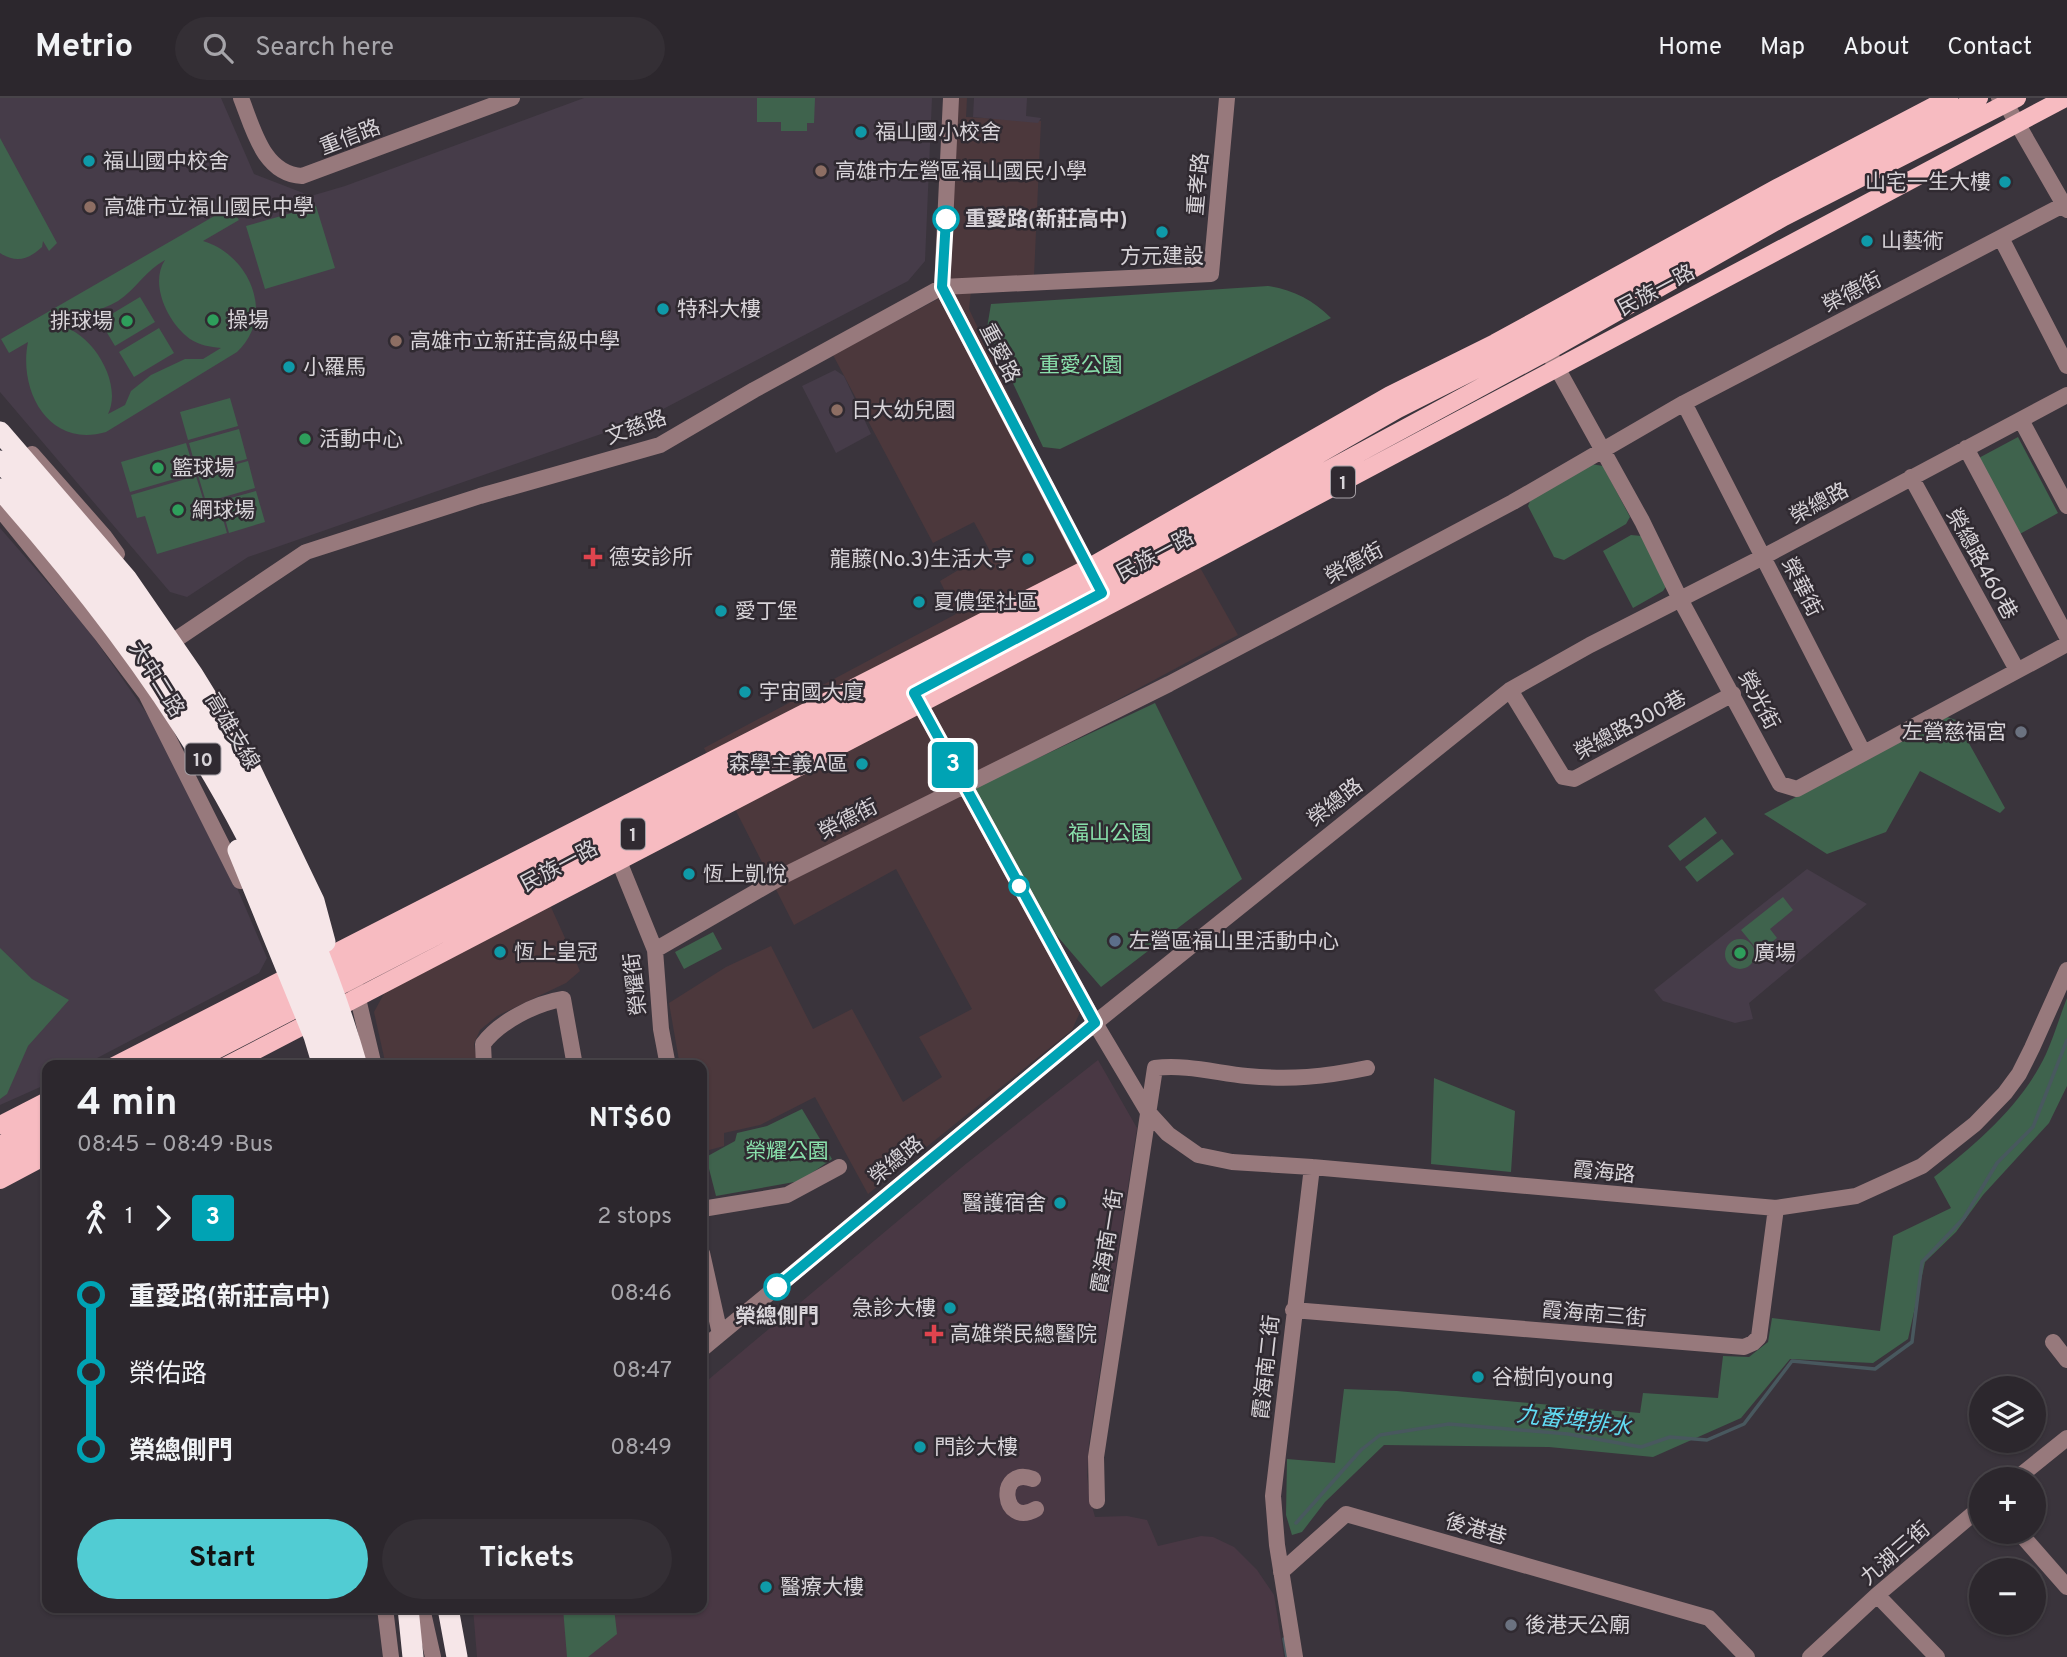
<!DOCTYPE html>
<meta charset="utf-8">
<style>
:root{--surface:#2c272d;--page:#342f35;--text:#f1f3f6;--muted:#a6a5aa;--line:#484449;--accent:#51ccd3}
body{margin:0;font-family:Overpass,"Noto Sans TC",sans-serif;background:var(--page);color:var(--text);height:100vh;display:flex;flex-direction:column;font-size:26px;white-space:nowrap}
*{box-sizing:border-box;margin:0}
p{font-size:23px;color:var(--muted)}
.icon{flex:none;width:38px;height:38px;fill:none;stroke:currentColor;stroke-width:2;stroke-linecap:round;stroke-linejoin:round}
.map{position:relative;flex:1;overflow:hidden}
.panel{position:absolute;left:42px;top:962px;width:665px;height:553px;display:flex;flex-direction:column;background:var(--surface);border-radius:14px;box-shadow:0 2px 5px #0004,0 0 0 2px var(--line)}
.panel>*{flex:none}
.badge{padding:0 14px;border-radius:5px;font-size:24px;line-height:46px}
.tools{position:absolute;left:1969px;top:1278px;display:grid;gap:14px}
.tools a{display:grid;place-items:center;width:77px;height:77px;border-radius:50%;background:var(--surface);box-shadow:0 2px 5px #0004,0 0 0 2px var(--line);font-size:35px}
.map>.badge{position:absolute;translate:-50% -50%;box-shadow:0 0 0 4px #fff}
.legs{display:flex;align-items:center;gap:10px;height:77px;padding:0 35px;font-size:23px}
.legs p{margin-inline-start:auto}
.overview{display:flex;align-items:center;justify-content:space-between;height:119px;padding:0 35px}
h1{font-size:38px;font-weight:700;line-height:52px}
.cta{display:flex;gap:14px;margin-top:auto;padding:14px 35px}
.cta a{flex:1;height:80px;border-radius:42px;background:var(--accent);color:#111;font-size:28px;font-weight:700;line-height:80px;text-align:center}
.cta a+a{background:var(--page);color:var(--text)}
ul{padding:0 35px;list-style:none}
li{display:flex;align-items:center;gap:24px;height:77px;font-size:26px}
li i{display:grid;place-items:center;width:10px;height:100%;margin:0 9px;background:currentColor}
li i::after{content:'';width:18px;height:18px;margin:-9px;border:5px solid;border-radius:50%;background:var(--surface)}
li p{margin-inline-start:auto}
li:first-child i{background:linear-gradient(#0000 50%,currentColor 0)}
li:last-child i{background:linear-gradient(currentColor 50%,#0000 0)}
header{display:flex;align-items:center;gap:42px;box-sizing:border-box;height:98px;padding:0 35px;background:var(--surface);border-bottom:2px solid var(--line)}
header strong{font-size:33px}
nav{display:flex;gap:38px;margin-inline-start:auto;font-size:24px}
.search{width:490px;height:63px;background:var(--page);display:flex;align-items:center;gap:18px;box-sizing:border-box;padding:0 24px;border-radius:38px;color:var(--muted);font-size:26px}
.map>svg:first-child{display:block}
.commercial{fill:#4c383c}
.built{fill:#463c49}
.medical{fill:#493844}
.green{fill:#3f634d;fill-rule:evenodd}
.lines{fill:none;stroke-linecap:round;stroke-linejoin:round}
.stream{stroke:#48585e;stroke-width:3.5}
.minor{stroke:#97797c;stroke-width:16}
.major{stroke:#f7bbc1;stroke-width:18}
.highway{stroke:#f6e6e8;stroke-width:21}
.highway-bridge{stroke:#f6e6e8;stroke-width:21}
.line-1-casing{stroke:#fff;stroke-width:16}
.line-1{stroke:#00a3b4;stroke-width:10}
.culture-dot{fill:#0f9aa8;stroke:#302a31;stroke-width:2.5}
.education-dot{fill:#8d6e63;stroke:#302a31;stroke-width:2.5}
.stop-1-dot{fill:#fff;stroke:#00a3b4;stroke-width:3.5}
.leisure-dot{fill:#2e9e5b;stroke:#302a31;stroke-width:2.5}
.health-dot{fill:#e0444e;stroke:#302a31;stroke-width:2.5}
.worship-dot{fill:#6b7280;stroke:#302a31;stroke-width:2.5}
.service-dot{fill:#5c6f8a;stroke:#302a31;stroke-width:2.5}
.labels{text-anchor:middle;stroke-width:5;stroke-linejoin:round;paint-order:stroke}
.shield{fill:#302a31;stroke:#a5a0a6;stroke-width:2}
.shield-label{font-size:19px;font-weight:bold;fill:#d7d3d8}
.poi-label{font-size:21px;fill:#d7d3d8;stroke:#302a31;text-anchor:start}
.street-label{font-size:21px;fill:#d7d3d8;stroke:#302a31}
.stop-label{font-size:21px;font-weight:bold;fill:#d7d3d8;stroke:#302a31;text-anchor:start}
.park-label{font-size:21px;fill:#89e0ab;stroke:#302a31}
.water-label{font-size:23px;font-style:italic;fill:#61dbf3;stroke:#302a31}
</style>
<header>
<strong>Metrio</strong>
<div class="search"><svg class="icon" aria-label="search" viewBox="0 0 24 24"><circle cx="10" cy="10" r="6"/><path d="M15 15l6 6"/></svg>Search here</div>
<nav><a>Home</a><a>Map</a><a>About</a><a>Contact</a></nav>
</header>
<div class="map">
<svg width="2067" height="1559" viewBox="0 0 2067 1559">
<rect width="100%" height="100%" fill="#3a343c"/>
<path class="commercial" d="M 952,0 L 967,0 L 966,19 L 1041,23 L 1034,178 L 972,183 L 969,211 L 1049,382 L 1105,486 L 1184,441 L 1238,537 L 958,687 L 1080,914 L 1072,932 L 868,1096 L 815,999 L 760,1027 L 724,1035 L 724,1048 L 702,1054 L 702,968 L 680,968 L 669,905 L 726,869 L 771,848 L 813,931 L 852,911 L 903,1004 L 942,979 L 919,939 L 972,911 L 896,771 L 794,827 L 704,650 L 956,516 L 940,483 L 990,453 L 974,424 L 933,445 L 833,257 L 938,201 Z
M 550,807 L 580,873 L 566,885 L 497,918 L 480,932 L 474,946 L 478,968 L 386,968 L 374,914 L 386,892 Z"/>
<path class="built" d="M 0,0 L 221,0 L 254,76 L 311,98 L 345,88 L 584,0 L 932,0 L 925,163 L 908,183 L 644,321 L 248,459 L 187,499 L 170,494 L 0,294 Z
M 974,0 L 1027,0 L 1026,18 L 1041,20 L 1038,25 L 973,19 Z
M 835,272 L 844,278 L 871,336 L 836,355 L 802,288 Z
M 0,430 L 87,530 L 152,623 L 204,713 L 267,860 L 259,875 L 82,968 L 47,968 L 47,986 L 0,1007 Z
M 1807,771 L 1867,806 L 1749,905 L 1753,921 L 1735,925 L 1663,903 L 1654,892 Z"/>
<path class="medical" d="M 1098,962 L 1137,1030 L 1089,1345 L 1087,1378 L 1090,1401 L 1095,1419 L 1127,1418 L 1147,1422 L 1158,1448 L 1201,1438 L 1213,1439 L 1234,1449 L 1257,1472 L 1274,1497 L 1284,1559 L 477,1559 L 473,1510 L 702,1510 L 702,1287 L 967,1065 Z"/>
<path class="green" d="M 757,0 L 815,0 L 814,25 L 807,25 L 807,33 L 781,33 L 781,24 L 757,24 Z
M 0,40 L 57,145 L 49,153 L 43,143 L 42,149 C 28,162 16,165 0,155 Z
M 316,108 L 335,170 L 265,191 L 246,128 Z
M 230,109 L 239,122 L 203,143 C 250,157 276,218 237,254 L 106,334 C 49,351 18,293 28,244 L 9,255 L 1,241 ZM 165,162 C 149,186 168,225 190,241 C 199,247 210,249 221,250 L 203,261 L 185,261 L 151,277 L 131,293 L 125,307 L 108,316 C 124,284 89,229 55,227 C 76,215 98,215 118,203 C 136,191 146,172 165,162 Z
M 1268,188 C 1293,192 1313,202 1331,220 L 1060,351 L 1043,349 L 987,230 L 991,206 Z
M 140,199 L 155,224 L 115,248 L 100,223 Z
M 159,230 L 174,255 L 134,279 L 119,254 Z
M 230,300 L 238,328 L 188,342 L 180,314 Z
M 239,331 L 247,361 L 197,374 L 189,345 Z
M 2018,339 L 2058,415 L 2016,438 L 1975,362 Z
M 186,345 L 195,375 L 130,394 L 121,364 Z
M 248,363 L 255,390 L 206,404 L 198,377 Z
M 1591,366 L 1603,368 L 1630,419 L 1626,426 L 1564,462 L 1554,459 L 1528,408 L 1532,398 Z
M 196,378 L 205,407 L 218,404 L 227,435 L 157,456 L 145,418 L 137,420 L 131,397 Z
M 256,393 L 265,424 L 229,435 L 220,403 Z
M 1631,437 L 1642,438 L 1667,487 L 1663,493 L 1633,510 L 1603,453 Z
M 1155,605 L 1242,781 L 1101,889 L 1052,832 L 972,691 Z
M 1947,619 L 1956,622 L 2005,710 L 2000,715 L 1920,673 L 1886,734 L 1827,756 L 1764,716 Z
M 1705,719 L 1717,735 L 1680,763 L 1668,748 Z
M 1722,741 L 1734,756 L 1697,784 L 1685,769 Z
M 1783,799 L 1793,812 L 1770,831 L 1777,840 L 1759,854 L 1741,832 Z
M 713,834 L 722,851 L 684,871 L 675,854 Z
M1725 856a15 15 0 1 1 30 0a15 15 0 1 1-30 0Z
M 0,850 L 32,881 L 69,902 L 28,948 L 7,996 L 0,1001 Z
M 2067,900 L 2067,988 L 2049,1025 L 1983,1097 L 1956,1134 L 1925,1164 L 1908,1241 L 1873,1265 L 1790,1261 L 1741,1320 L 1653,1359 L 1549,1349 L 1384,1347 L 1325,1404 L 1302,1434 L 1292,1437 L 1286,1417 L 1287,1361 L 1335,1365 L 1344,1291 L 1397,1293 L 1640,1315 L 1643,1295 L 1718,1300 L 1723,1258 L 1749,1259 L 1768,1244 L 1772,1220 L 1880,1233 L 1893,1138 L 1951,1110 L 1934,1079 C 1977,1045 2022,1007 2046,956 C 2054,938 2060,918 2067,900 Z
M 1434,980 L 1515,1013 L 1511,1074 L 1431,1066 Z
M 802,1011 L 832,1061 L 800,1083 L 716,1098 L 706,1059 L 735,1043 L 737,1035 L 767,1028 Z
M 563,1510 L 614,1510 L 617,1536 L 588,1559 L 567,1559 Z"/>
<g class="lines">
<path class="stream" d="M 1296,1425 L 1361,1352 L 1380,1337 L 1449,1326 L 1568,1336 L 1641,1349 L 1670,1339 L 1707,1342 L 1744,1326 L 1792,1263 L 1875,1271 L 1912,1244 L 1922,1164 L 1964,1120 L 1997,1065 L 2033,1029 L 2067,942
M 1284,1541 L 1287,1559"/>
<path class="minor" d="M 241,0 C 253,30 263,76 302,78 L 512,0
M 951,0 L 942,189 L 1093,479
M 1999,0 L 2006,6 L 2067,112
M 2001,140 L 2067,268
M 1551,259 L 1642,423 L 1680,501 L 1780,686 L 1797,691 L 2067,546
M 1684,305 L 1863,654
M 2021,322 L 2067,408
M 1966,350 L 2067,539
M 32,356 L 104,438 L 117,456
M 1911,379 L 2017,572
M 0,411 L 101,536 L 146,596 L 240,783
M 129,573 L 306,454 L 480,398 L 660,347 L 754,292 L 942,189 L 1211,176 L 1227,0
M 1510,592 L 1563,679 L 1574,681 L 1733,596
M 915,597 L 1095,925 L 1148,1014 L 1168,1036 L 1198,1057 L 1232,1064 L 1312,1069 L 1776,1110 L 1856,1098 L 1922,1068 L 1975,1026 L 2005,995 L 2019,976 L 2032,950 L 2067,872
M 614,751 L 655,852 L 661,931 L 668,968
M 655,852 L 785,777 L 1169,586 L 1340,496 L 1513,404 L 1684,305 L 2067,105
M 355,888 L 374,968
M 484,968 L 483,946 C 499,924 536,905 563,901 L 575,968
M 702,1111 L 787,1097 L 839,1069
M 702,1155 L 720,1236
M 1293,1212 L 1744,1249 L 1753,1245 L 1759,1239 L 1776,1110
M 2053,1244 L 2067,1262
M 702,1251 L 1095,925 L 1510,592 L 1590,547 L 1763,459 L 2067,297
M 1033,1381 C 996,1367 1001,1431 1036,1411
M 2016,1381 L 2067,1340
M 1097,1403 L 1096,1359 L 1155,970 C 1185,966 1217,975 1247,978 C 1291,982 1324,979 1367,970
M 2018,1433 L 2067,1489
M 1281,1474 L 1346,1416 L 1709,1520 L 1747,1559
M 1877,1497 L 1937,1559
M 385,1510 L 391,1559
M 422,1510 L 433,1559
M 1295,1559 L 1277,1447 L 1273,1398 L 1312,1069
M 1810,1559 L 1877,1497 L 1981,1409"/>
<path class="major" d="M 114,968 L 1088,470 L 1390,297 L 1495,245 L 1777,90 L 1949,0
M 150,968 L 605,732 L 907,582 L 1096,484 L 1398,311 L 1491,264 L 1779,104 L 1979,0
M 185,968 L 695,704 L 935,584 L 1548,253 L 1784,119 L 2017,0
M 226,968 L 1213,453 L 2065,0
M 0,1027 L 47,1003
M 0,1047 L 47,1022
M 0,1065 L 47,1040
M 0,1082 L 47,1057"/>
<path class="highway" d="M 408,1510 L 413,1559
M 448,1510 L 457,1559"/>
<path class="highway-bridge" d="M 0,334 L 126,480 L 193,577 L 249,668 L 314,803 L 325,844
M 0,363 C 49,418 98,474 141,534 C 234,662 314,817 357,968
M 0,391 C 94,497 181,611 246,737 C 285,811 314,889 342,968
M 238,752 L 314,938 L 323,968"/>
</g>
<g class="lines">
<g class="line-1-casing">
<path id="line-1" d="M 777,1189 L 1095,925 L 914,595 L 1102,495 L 942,189 L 946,121"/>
</g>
<use href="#line-1" class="line-1"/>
</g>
<g class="culture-dot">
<circle cx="861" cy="34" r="7"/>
<circle cx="89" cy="63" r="7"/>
<circle cx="2005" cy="84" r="7"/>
<circle cx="1162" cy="134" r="7"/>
<circle cx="1867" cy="143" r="7"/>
<circle cx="663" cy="211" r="7"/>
<circle cx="289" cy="269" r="7"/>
<circle cx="1028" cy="461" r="7"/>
<circle cx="919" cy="504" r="7"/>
<circle cx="721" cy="513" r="7"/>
<circle cx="745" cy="594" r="7"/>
<circle cx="862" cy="666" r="7"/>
<circle cx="689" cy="776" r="7"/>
<circle cx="500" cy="854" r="7"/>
<circle cx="1060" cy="1105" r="7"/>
<circle cx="950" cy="1210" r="7"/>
<circle cx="1478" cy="1279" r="7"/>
<circle cx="920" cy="1349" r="7"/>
<circle cx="766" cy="1489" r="7"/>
</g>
<g class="education-dot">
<circle cx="821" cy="73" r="7"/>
<circle cx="90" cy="109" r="7"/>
<circle cx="396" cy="243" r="7"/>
<circle cx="837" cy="312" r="7"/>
</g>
<g class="stop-1-dot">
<circle cx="946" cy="121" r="12"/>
<circle cx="1019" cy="788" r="9"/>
<circle cx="777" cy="1189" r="12"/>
</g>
<g class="leisure-dot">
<circle cx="213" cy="222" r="7"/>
<circle cx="127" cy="223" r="7"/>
<circle cx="305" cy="341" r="7"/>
<circle cx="158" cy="370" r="7"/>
<circle cx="178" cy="412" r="7"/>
<circle cx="1740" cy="855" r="7"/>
</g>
<g class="health-dot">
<path d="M589.5 448.5h7v7h7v7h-7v7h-7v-7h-7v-7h7z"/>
<path d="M930.5 1225.5h7v7h7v7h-7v7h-7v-7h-7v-7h7z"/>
</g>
<g class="worship-dot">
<circle cx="2021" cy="634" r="7"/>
<circle cx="1511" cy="1527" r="7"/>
</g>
<circle class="service-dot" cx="1115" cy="843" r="7"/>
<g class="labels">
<g class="shield">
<rect x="1331" y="368.5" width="24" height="31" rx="5"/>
<rect x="185.5" y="645.5" width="35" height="31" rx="5"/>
<rect x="621" y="720.5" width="24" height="31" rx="5"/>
</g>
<g class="shield-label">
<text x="1343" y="391">1</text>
<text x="203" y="668">10</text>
<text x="633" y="743">1</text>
</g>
<g class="poi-label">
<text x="875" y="41">福山國小校舍</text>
<text x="103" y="70">福山國中校舍</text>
<text x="835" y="80">高雄市左營區福山國民小學</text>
<text x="1991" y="91" text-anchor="end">山宅一生大樓</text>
<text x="104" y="116">高雄市立福山國民中學</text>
<text x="1881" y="150">山藝術</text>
<text x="1162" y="165" text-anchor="middle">方元建設</text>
<text x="677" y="218">特科大樓</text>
<text x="227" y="229">操場</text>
<text x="113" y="230" text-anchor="end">排球場</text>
<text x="410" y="250">高雄市立新莊高級中學</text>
<text x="303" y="276">小羅馬</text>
<text x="851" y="319">日大幼兒園</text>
<text x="319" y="348">活動中心</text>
<text x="172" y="377">籃球場</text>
<text x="192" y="419">網球場</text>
<text x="609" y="466">德安診所</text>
<text x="1014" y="468" text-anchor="end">龍藤(No.3)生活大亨</text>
<text x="933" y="511">夏儂堡社區</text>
<text x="735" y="520">愛丁堡</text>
<text x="759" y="601">宇宙國大廈</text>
<text x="2007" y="641" text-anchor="end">左營慈福宮</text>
<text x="848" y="673" text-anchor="end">森學主義A區</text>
<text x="703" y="783">恆上凱悅</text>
<text x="1129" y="850">左營區福山里活動中心</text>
<text x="514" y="861">恆上皇冠</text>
<text x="1754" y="862">廣場</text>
<text x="1046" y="1112" text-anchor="end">醫護宿舍</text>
<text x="936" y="1217" text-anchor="end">急診大樓</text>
<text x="950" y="1243">高雄榮民總醫院</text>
<text x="1492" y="1286">谷樹向young</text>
<text x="934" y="1356">門診大樓</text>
<text x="780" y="1496">醫療大樓</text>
<text x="1525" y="1534">後港天公廟</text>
</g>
<g class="street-label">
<text transform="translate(350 39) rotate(-21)" y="7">重信路</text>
<text transform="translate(1198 86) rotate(-85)" y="7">重孝路</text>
<text transform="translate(1656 192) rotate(-28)" y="7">民族一路</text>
<text transform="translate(1852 194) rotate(-27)" y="7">榮德街</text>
<text transform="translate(1000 255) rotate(63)" y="7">重愛路</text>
<text transform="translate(636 329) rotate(-20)" y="7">文慈路</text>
<text transform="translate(1819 405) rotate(-28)" y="7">榮總路</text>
<text transform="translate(1155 457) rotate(-28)" y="7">民族一路</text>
<text transform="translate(1354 465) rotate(-28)" y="7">榮德街</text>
<text transform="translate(1982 466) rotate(61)" y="7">榮總路460巷</text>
<text transform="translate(1802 489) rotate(63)" y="7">榮華街</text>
<text transform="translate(157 581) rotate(58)" y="7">大中二路</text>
<text transform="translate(1759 602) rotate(62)" y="7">榮光街</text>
<text transform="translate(1630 627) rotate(-28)" y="7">榮總路300巷</text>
<text transform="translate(233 633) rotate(59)" y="7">高雄支線</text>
<text transform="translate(1335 704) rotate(-38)" y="7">榮總路</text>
<text transform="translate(848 721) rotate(-27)" y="7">榮德街</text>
<text transform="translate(559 768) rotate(-28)" y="7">民族一路</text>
<text transform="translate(635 886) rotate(-97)" y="7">榮耀街</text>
<text transform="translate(896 1062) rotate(-39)" y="7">榮總路</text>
<text transform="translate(1604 1074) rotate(5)" y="7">霞海路</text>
<text transform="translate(1107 1143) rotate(-81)" y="7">霞海南一街</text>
<text transform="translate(1594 1216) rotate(5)" y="7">霞海南三街</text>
<text transform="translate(1266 1269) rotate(-84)" y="7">霞海南二街</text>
<text transform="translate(1476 1431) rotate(16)" y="7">後港巷</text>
<text transform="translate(1895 1455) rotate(-41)" y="7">九湖三街</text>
</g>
<g class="stop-label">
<text x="965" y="128">重愛路(新莊高中)</text>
<text x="777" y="1225" text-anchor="middle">榮總側門</text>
</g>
<g class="park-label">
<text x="1081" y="274">重愛公園</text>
<text x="1110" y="742">福山公園</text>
<text x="787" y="1060">榮耀公園</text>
</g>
<g class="water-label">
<text transform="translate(1574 1322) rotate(7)" y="8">九番埤排水</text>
</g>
</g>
</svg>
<div class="tools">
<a><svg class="icon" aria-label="layers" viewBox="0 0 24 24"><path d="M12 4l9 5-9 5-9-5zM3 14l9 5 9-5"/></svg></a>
<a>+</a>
<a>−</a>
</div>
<b class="badge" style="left:953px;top:667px;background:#00a3b4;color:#fff">3</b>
<section class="panel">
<div class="overview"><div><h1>4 min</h1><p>08:45 – 08:49 · Bus</p></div><b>NT$60</b></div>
<div class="legs"><svg class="icon" aria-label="walk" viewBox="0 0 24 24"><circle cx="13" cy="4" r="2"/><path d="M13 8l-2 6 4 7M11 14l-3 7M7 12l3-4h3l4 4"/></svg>1<svg class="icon" aria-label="forward" viewBox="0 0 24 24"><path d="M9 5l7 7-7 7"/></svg><b class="badge" style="background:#00a3b4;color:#fff">3</b><p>2 stops</p></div>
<ul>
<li><i style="color:#00a3b4"></i><b>重愛路(新莊高中)</b><p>08:46</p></li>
<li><i style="color:#00a3b4"></i><span>榮佑路</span><p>08:47</p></li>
<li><i style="color:#00a3b4"></i><b>榮總側門</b><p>08:49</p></li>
</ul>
<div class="cta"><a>Start</a><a>Tickets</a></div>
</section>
</div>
